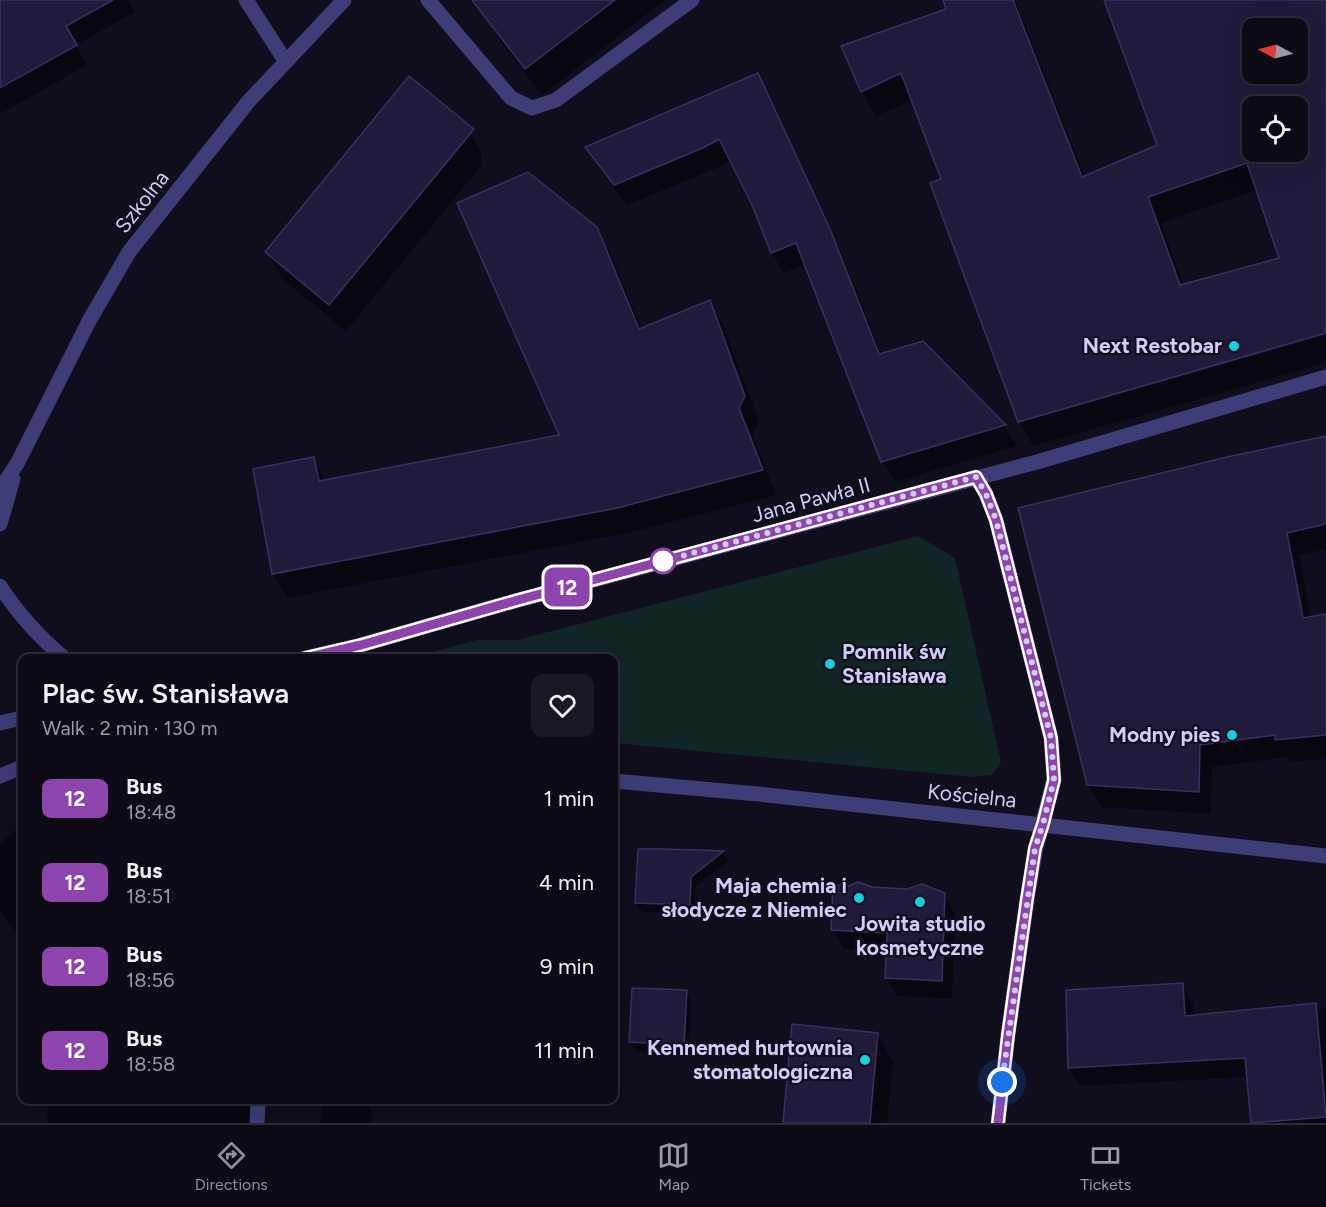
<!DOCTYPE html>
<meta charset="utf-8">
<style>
:root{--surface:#0c0a15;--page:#1a1822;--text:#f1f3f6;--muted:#9a9aa0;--line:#2c2b34;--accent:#8c9099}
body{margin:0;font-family:Figtree,sans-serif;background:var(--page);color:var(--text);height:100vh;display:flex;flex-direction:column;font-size:22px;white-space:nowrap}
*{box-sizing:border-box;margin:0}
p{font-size:20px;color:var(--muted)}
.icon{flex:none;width:33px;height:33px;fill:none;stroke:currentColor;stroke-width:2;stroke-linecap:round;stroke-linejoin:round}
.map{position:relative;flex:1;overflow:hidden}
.sheet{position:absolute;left:18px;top:654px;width:600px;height:450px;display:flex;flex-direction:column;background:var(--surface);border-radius:12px;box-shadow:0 6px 24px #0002,0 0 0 2px var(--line)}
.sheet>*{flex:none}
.badge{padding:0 12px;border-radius:9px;font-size:21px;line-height:39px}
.needle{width:39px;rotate:277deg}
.tools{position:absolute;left:1242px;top:18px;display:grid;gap:12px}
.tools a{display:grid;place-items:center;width:66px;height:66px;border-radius:12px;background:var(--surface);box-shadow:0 6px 24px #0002,0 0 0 2px var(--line);font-size:30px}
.you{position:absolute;width:30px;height:30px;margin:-15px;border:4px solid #fff;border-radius:50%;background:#1a73e8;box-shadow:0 0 0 9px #1a73e833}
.map>.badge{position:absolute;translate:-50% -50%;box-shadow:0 0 0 3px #fff}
.round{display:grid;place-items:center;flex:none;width:63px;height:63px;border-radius:12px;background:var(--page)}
.head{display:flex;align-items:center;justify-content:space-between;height:102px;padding:0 24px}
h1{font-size:28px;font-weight:600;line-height:45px}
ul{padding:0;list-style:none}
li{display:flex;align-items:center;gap:18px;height:84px;padding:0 24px}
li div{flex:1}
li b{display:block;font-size:22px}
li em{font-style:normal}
li .badge{min-width:66px;font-weight:700;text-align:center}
.tabs{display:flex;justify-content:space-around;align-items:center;height:84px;border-top:2px solid var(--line);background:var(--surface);font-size:16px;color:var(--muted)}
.tabs a{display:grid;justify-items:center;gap:3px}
.tabs .active{color:var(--accent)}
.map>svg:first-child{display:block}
.green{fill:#112524}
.shadow{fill:#0007;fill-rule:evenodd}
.building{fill:#211b3b;stroke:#392f65;stroke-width:1.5;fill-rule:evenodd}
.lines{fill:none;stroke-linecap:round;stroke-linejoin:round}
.minor{stroke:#3e3d77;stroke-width:15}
.line-casing{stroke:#fff;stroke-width:14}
.line{stroke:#8e44ad;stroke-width:9}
.walk{stroke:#d1cdfa;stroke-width:6;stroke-dasharray:0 10.8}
.poi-dot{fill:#15cede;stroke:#100d1c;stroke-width:2}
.stop-dot{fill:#fff;stroke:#8e44ad;stroke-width:3}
.labels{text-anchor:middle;stroke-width:4.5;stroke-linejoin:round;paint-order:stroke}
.street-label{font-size:21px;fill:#d1cdfa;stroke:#100d1c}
.poi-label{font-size:21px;font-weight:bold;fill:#d1cdfa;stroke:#100d1c;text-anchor:end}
</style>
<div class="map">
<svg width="1326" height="1123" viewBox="0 0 1326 1123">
<rect width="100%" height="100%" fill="#100d1c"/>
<path class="green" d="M 918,536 L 955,558 L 1001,762 L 992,775 L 972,777 L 614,743 L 614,658 L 421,658 L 425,654 L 477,640 L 517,640 Z"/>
<path class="shadow" d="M 0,0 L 128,0 L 135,12 L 76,45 L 87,65 L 0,114 Z
M 499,0 L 665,0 L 542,95 L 499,39 L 483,12 Z
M 944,0 L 1015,0 L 1085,177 L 1159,146 L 1108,0 L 1326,0 L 1326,332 L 1021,419 L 1021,422 L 1326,335 L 1326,363 L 1033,446 L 1019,421 L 943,180 L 913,100 L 876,116 L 862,91 L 948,10 ZM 1252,28 L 1298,28 L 1298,74 L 1252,74 ZM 1252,106 L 1298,106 L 1298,152 L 1252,152 ZM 1257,190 L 1281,259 L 1184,286 L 1161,223 Z
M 757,75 L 769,95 L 841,252 L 882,355 L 922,343 L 1005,426 L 1016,446 L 895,482 L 883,461 L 806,264 L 784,273 L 772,253 L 754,204 L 731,160 L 717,168 L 627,205 L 599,169 L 588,148 Z
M 465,124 L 481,151 L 481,166 L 346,331 L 282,279 L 267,252 Z
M 596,228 L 610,253 L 642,329 L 710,302 L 724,327 L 759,422 L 752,434 L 776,495 L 632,532 L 287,598 L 273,573 L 313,459 L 326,481 L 561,436 ZM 624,505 L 625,508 L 280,574 L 280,571 Z
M 1326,437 L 1326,549 L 1299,555 L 1311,618 L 1326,615 L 1326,759 L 1290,762 L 1287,757 L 1212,767 L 1211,814 L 1102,807 L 1088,785 Z
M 22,825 L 22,939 L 0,912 L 0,844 Z
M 639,851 L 723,853 L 728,861 L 695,887 L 694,914 L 642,912 L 636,902 Z
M 872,889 L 944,894 L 955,914 L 952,999 L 897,996 L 886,977 L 888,951 L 844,949 L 833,930 Z
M 1182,985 L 1193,1004 L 1194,1017 L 1316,1005 L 1318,1009 L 1326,1008 L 1326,1123 L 1253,1123 L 1248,1077 L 1080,1086 L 1069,1068 Z
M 686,992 L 691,1001 L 689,1054 L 636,1051 L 630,1042 Z
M 877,1034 L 893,1061 L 887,1123 L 785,1123 Z
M 48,1100 L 251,1100 L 250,1123 L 47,1123 Z
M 323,1100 L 366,1101 L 372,1111 L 371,1123 L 321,1123 Z"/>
<path class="building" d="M 0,0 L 113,0 L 66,26 L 77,45 L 0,88 Z
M 472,0 L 615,0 L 525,69 Z
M 943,0 L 1013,0 L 1082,177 L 1157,145 L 1104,0 L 1326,0 L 1326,333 L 1018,422 L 930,183 L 941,179 L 901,73 L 861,92 L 841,46 L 946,9 ZM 1252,28 L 1298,28 L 1298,74 L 1252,74 ZM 1252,106 L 1298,106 L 1298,152 L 1252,152 ZM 1247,163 L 1279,258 L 1180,285 L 1148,197 Z
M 758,73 L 830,229 L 879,354 L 923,341 L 1006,425 L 881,462 L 796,243 L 771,253 L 752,205 L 719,139 L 705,147 L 614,185 L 585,147 Z
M 409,76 L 474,129 L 329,305 L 265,252 Z
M 528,172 L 597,227 L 639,329 L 710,300 L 745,396 L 739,408 L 763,470 L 617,508 L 272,574 L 253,469 L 314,457 L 319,481 L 559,435 L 457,203 Z
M 1326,436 L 1326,524 L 1287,533 L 1303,618 L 1326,614 L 1326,735 L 1275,740 L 1275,735 L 1200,745 L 1199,792 L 1087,785 L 1018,508 L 1227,457 Z
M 638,849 L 664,849 L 724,851 L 691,877 L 690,905 L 635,903 Z
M 858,882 L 872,887 L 907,889 L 922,884 L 945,893 L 942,981 L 885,978 L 887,933 L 831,930 L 833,885 L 848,886 Z
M 1183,983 L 1185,1016 L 1316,1003 L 1326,1117 L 1251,1123 L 1245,1058 L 1068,1068 L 1066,990 Z
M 632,988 L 687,990 L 684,1045 L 629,1042 Z
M 792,1024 L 878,1033 L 870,1123 L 783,1123 Z"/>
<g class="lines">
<path class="minor" d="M 246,0 L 286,62
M 428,0 L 511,98 L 532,108 L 556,100 L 692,0
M 976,477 L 986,494 L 996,520 L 1051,738 L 1054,780 L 1036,848 L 1027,899 L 1008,1035 L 998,1123
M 0,490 L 18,462 L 89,321 L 129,252 L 248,102 L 344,0
M 0,524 L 13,479
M 0,586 C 18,614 39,637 64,658
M 305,658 L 361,645 L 497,606 L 1037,462 L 1326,377
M 0,723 L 22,718
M 0,776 L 22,767
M 614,781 L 758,794 L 1326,856
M 257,1123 L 258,1100"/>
</g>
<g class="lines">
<g class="line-casing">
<path id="line" d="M 305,658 L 361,645 L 518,600 L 976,477 L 986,494 L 996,520 L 1051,738 L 1054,780 L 1043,824 L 1035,848 L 1027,899 L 1008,1035 L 998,1123"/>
</g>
<use href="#line" class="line"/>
<path class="walk" d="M 663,561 L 976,477 L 986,494 L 996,520 L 1051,738 L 1054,780 L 1043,824 L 1035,848 L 1002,1082"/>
</g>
<g class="poi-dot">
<circle cx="1234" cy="346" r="6"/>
<circle cx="830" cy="664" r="6"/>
<circle cx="1232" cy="735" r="6"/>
<circle cx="859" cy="898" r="6"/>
<circle cx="920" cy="902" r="6"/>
<circle cx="865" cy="1060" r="6"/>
</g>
<circle class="stop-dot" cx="663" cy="561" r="12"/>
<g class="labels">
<g class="street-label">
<text transform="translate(142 202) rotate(-52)" y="7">Szkolna</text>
<text transform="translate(811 500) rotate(-15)" y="7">Jana Pawła II</text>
<text transform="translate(972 796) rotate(6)" y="7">Kościelna</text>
</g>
<g class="poi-label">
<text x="1222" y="353">Next Restobar</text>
<text x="842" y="659" text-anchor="start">Pomnik św<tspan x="842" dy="24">Stanisława</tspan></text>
<text x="1220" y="742">Modny pies</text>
<text x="847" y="893">Maja chemia i<tspan x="847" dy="24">słodycze z Niemiec</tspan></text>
<text x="920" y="931" text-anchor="middle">Jowita studio<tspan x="920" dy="24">kosmetyczne</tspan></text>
<text x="853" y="1055">Kennemed hurtownia<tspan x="853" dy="24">stomatologiczna</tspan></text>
</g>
</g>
</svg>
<div class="tools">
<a><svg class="needle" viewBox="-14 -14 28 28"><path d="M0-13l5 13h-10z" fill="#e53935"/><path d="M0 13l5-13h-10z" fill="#9a9aa0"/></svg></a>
<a><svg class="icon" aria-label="locate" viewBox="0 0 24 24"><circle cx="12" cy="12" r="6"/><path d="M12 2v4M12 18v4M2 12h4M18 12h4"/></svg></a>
</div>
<div class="you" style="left:1002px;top:1082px"></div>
<b class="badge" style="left:567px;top:587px;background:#8e44ad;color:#fff">12</b>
<section class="sheet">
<div class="head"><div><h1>Plac św. Stanisława</h1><p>Walk · 2 min · 130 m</p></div><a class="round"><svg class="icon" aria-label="heart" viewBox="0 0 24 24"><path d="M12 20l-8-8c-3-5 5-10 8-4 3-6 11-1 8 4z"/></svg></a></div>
<ul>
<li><span class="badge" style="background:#8e44ad;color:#fff">12</span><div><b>Bus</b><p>18:48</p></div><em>1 min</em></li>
<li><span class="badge" style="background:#8e44ad;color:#fff">12</span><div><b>Bus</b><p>18:51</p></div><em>4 min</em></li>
<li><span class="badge" style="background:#8e44ad;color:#fff">12</span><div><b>Bus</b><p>18:56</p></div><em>9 min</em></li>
<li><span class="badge" style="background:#8e44ad;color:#fff">12</span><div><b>Bus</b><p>18:58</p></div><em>11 min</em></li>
</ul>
</section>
</div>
<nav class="tabs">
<a class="active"><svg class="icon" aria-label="directions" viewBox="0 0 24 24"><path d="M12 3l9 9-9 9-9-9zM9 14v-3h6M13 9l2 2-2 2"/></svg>Directions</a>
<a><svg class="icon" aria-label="map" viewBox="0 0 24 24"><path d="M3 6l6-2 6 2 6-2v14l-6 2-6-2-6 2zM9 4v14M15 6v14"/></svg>Map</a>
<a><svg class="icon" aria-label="tickets" viewBox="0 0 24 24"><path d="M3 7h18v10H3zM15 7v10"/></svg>Tickets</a>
</nav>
